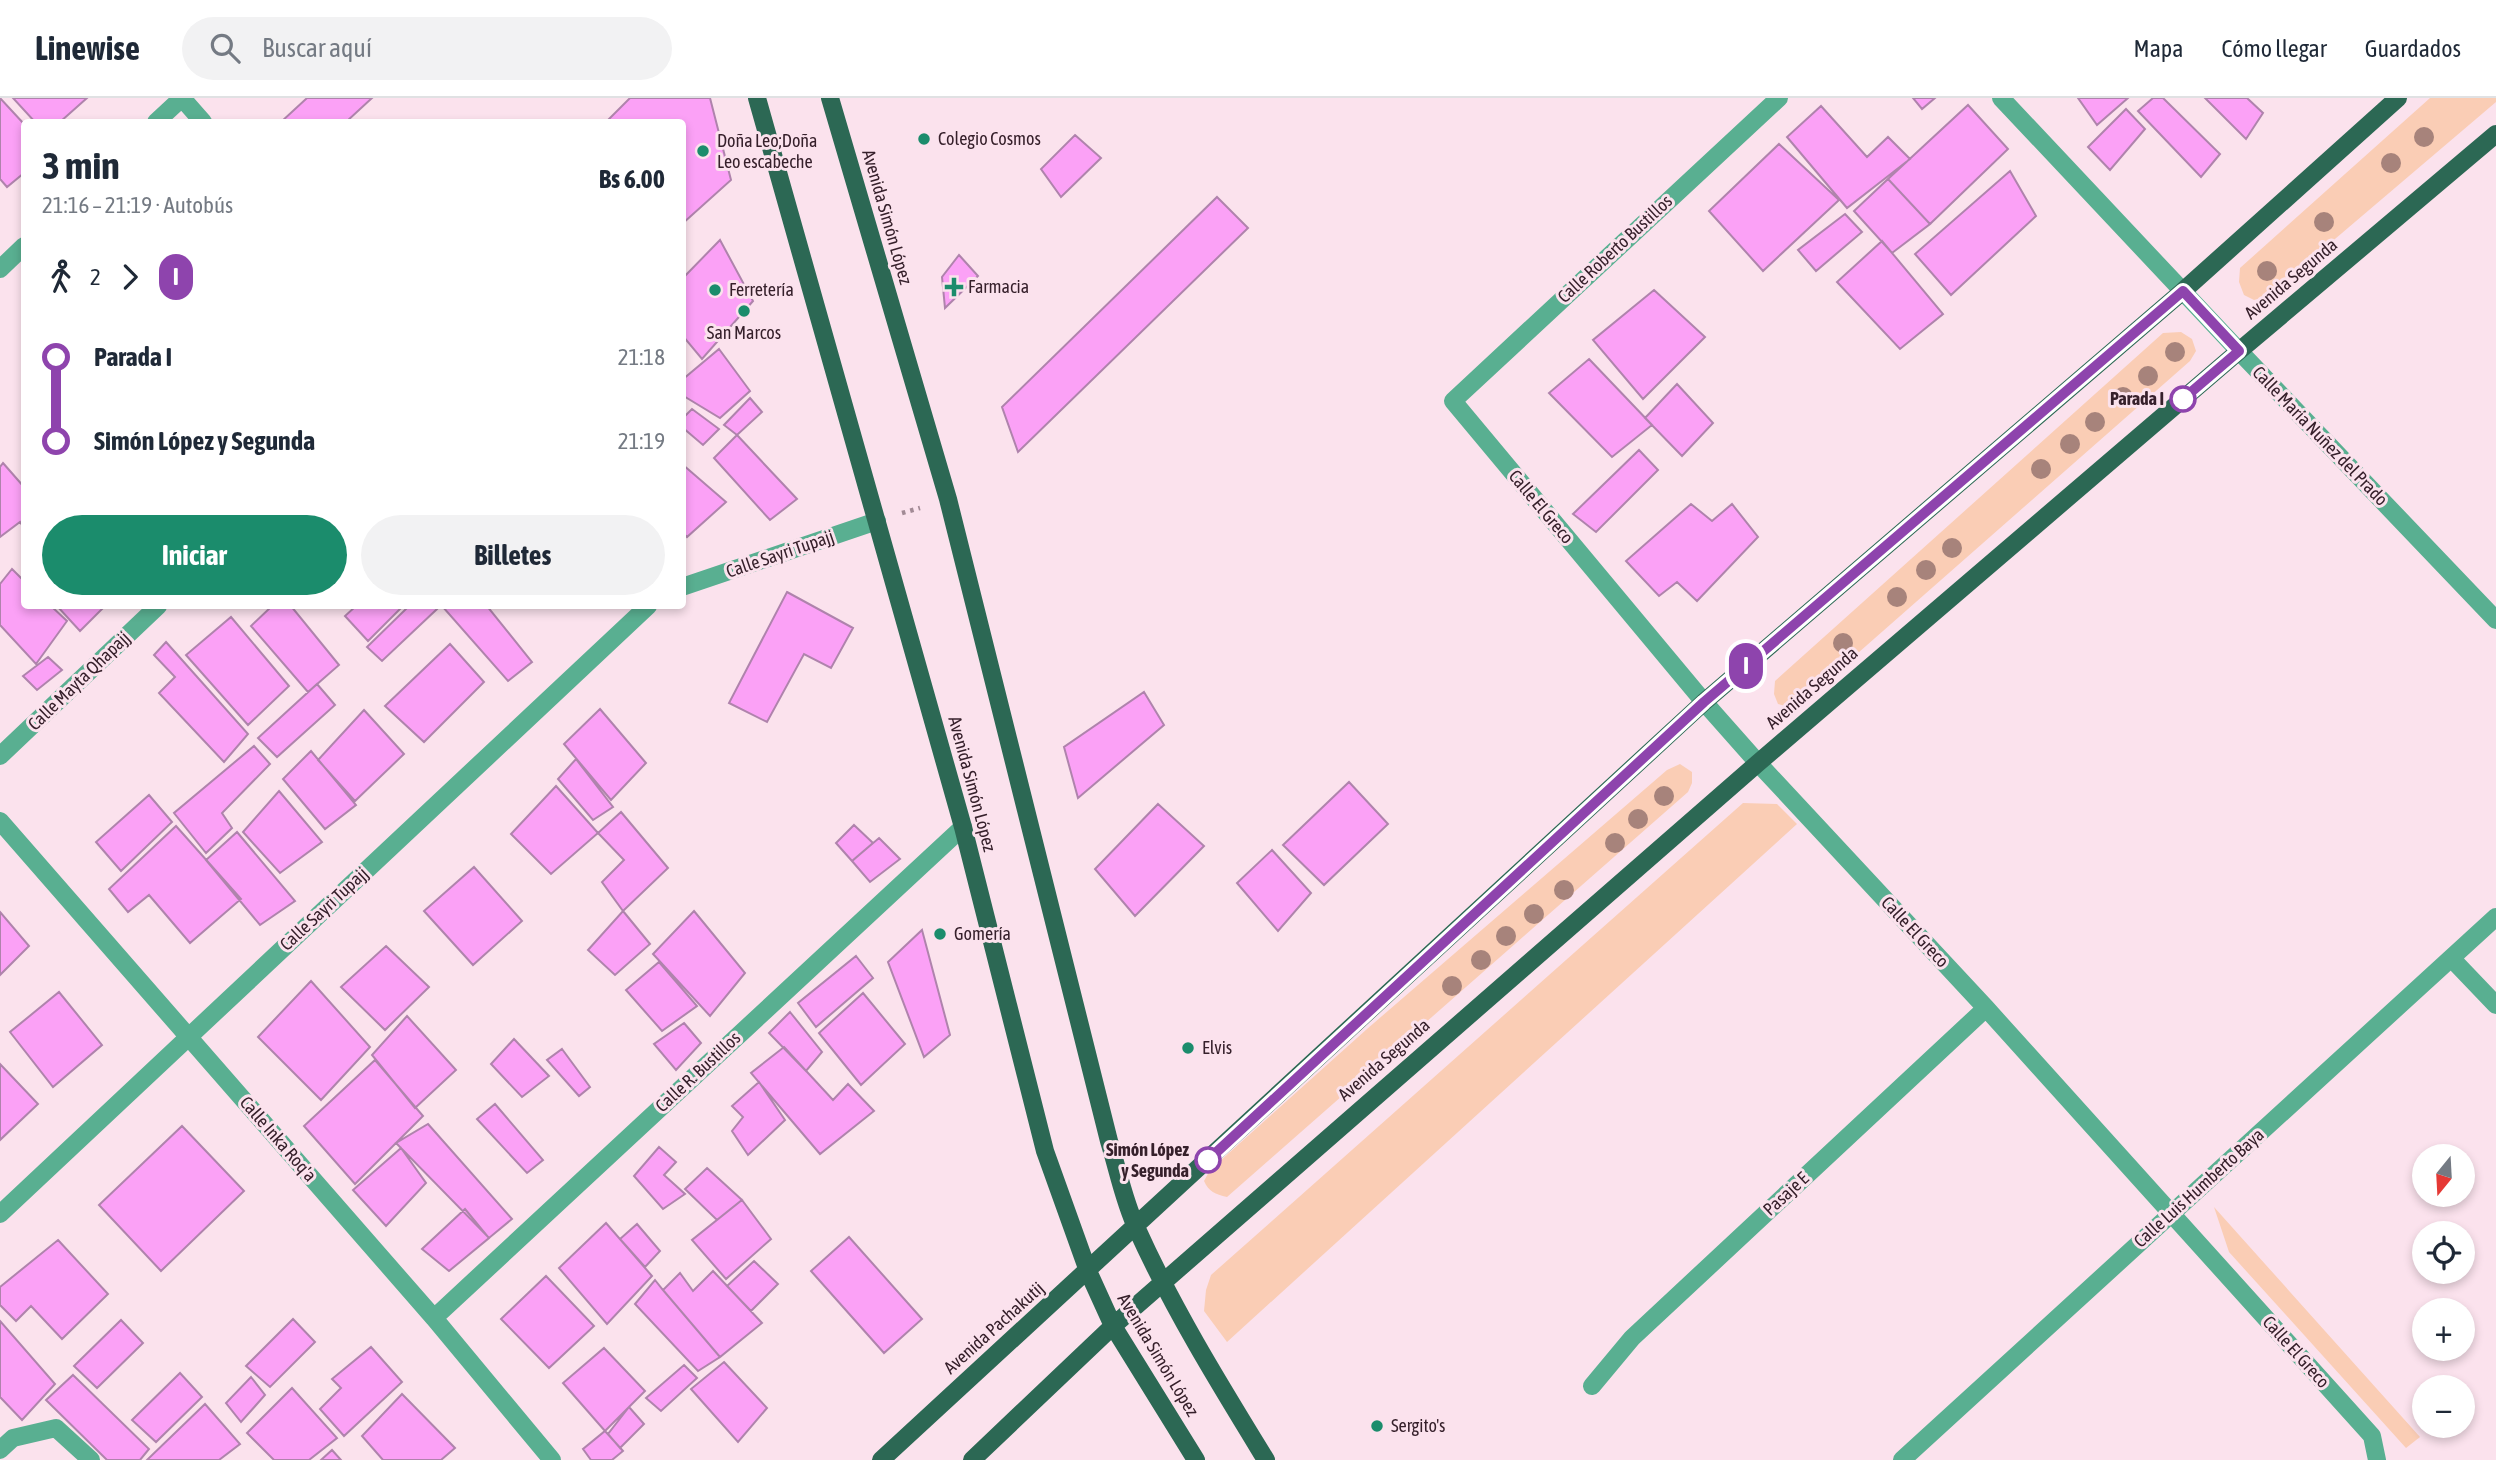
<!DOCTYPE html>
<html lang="es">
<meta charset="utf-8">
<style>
:root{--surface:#fff;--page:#f2f2f3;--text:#1f2937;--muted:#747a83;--line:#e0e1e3;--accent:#1b8c6c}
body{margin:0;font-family:"Asap Condensed",sans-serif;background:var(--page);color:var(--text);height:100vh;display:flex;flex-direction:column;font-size:26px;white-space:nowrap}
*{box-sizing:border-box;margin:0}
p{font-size:23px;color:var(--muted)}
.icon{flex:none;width:38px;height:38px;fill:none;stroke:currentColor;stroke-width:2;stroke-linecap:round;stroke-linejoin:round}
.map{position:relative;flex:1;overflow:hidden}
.side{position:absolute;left:21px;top:21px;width:665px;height:490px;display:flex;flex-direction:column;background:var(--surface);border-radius:7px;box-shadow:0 4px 10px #0003}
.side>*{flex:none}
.badge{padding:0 14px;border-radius:23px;font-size:24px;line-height:46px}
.needle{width:46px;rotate:198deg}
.controls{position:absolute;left:2412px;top:1046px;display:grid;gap:14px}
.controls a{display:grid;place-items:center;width:63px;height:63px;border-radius:50%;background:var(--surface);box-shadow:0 4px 10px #0003;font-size:35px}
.map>.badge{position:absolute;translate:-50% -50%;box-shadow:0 0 0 4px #fff}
.legs{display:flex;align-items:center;gap:10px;height:77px;padding:0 21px;font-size:23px}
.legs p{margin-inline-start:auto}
.headline{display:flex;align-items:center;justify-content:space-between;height:119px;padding:0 21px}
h1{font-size:38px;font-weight:700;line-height:52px}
.cta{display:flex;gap:14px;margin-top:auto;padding:14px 21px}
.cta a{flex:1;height:80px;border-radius:42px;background:var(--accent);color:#fff;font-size:28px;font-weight:700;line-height:80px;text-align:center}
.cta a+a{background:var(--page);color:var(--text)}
ul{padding:0 21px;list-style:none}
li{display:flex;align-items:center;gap:24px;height:84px;font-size:26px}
li i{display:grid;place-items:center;width:10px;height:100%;margin:0 9px;background:currentColor}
li i::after{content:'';width:18px;height:18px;margin:-9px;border:5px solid;border-radius:50%;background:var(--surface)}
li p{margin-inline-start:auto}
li:first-child i{background:linear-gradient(#0000 50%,currentColor 0)}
li:last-child i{background:linear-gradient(currentColor 50%,#0000 0)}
header{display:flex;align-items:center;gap:42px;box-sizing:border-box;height:98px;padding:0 35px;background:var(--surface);border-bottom:2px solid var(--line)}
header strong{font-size:33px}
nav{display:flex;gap:38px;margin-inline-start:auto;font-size:24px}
.search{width:490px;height:63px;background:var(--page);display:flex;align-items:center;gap:18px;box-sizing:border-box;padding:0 24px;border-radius:38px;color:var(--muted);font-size:26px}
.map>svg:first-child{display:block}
.green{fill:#facdb5}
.building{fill:#fba1f6;stroke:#af83ac;stroke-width:2}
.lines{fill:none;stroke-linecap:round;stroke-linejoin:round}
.path{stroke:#a28a95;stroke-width:4.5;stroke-dasharray:3.5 5;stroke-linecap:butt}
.minor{stroke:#59af91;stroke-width:18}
.major{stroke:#2c6854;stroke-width:18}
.tree{fill:#a7837b}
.line-1-casing{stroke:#fff;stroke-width:16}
.line-1{stroke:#8e44ad;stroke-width:10}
.poi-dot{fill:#1b8c6c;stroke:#fbe2ed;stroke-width:2.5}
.stop-1-dot{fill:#fff;stroke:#8e44ad;stroke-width:3.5}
.labels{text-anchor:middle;stroke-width:6;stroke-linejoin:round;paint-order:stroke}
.poi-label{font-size:18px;fill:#36202b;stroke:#fbe2ed;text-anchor:start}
.street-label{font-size:18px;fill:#36202b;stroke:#fbe2ed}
.stop-label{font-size:18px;font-weight:bold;fill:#36202b;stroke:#fbe2ed;text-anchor:end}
</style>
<header>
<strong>Linewise</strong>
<div class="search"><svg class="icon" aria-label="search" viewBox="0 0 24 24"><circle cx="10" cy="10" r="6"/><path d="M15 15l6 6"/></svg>Buscar aquí</div>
<nav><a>Mapa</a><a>Cómo llegar</a><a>Guardados</a></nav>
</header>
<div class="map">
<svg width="2496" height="1362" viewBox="0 0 2496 1362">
<rect width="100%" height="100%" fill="#fbe2ed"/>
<path class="green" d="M 2430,0 L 2496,0 L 2496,4 L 2268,198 L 2254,202 L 2244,197 L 2239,184 L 2240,170 Z
M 2181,234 L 2192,241 L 2196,253 L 2190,263 L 1800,606 L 1789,609 L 1778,606 L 1774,596 L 1775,583 L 2163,235 Z
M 1680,666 L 1692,674 L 1692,685 L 1688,694 L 1227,1099 C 1215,1096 1209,1094 1204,1083 L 1210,1072 L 1367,931 L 1667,672 Z
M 1743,705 L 1777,706 L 1797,726 L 1227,1244 L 1204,1213 L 1206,1192 L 1211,1177 Z
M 2214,1109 L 2420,1339 L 2406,1350 L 2229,1154 Z"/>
<path class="building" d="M 0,0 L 24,26 L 24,75 L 7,89 L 0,81 Z
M 13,0 L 87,0 L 60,24 L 35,24 Z
M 307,0 L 372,0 L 346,24 L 281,24 Z
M 630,0 L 710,0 L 731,82 L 682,126 L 682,24 L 606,24 Z
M 1913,0 L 1935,0 L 1922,11 Z
M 2078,0 L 2128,0 L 2097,27 Z
M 2153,0 L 2163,0 L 2220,56 L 2201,79 L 2138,13 Z
M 2205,0 L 2247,0 L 2263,15 L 2246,41 Z
M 1968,7 L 2008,51 L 1930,126 L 1888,81 Z
M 1821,8 L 1867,59 L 1888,39 L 1910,61 L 1847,110 L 1787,39 Z
M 2126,11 L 2145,31 L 2110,72 L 2088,49 Z
M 1075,37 L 1101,60 L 1061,99 L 1041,71 Z
M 1779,46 L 1839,102 L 1763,173 L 1709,113 Z
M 2010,73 L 2036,118 L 1951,197 L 1915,156 Z
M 1888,81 L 1930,126 L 1892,155 L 1854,113 Z
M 1217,99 L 1248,130 L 1018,354 L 1002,309 Z
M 1845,116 L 1862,134 L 1816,173 L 1798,152 Z
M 720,142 L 753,203 L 702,261 L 682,237 L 682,181 Z
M 1882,143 L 1943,216 L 1900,251 L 1837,184 Z
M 959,157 L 978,178 L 945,210 L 942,179 Z
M 1654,192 L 1705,239 L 1643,301 L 1593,242 Z
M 719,251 L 750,293 L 720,320 L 682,297 L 682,282 Z
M 1589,261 L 1652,327 L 1612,359 L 1549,295 Z
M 1677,286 L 1713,325 L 1682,358 L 1645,320 Z
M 750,300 L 762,314 L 737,337 L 724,327 Z
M 692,311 L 719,331 L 703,347 L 682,329 L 682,321 Z
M 737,337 L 797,401 L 770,422 L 714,360 Z
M 1639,352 L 1658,372 L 1596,434 L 1573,416 Z
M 3,365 L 24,389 L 24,430 L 20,424 L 0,439 L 0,369 Z
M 682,366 L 726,404 L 687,439 L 682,434 Z
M 1691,406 L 1712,423 L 1732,406 L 1758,439 L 1697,503 L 1677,484 L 1659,498 L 1626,463 Z
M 12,471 L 24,483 L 24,508 L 51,508 L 67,523 L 36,566 L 0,527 L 0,486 Z
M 787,494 L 853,530 L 831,570 L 804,556 L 767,624 L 729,605 Z
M 57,508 L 105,508 L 80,533 Z
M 272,508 L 291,508 L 339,567 L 308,594 L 251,528 Z
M 356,508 L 403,508 L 368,543 L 345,518 Z
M 409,508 L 435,508 L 437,511 L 382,563 L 367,549 Z
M 442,508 L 487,508 L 532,564 L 508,583 Z
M 231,519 L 289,588 L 248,627 L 186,557 Z
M 166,544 L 248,636 L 224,664 L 159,595 L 175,579 L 154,557 Z
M 450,546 L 484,584 L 424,644 L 385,608 Z
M 48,559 L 62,572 L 37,592 L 23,578 Z
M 317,586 L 335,607 L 277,659 L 258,640 Z
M 1144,594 L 1164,627 L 1078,700 L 1064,649 Z
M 600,611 L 646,665 L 611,702 L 564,646 Z
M 364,612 L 404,656 L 355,703 L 318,662 Z
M 254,648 L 270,666 L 222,715 L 232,730 L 206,755 L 174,715 Z
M 311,653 L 356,707 L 325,731 L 283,681 Z
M 576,661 L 613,709 L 593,722 L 558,681 Z
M 1349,684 L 1388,726 L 1324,787 L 1283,747 Z
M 556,688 L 598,735 L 551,776 L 511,736 Z
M 279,693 L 322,744 L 280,775 L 243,734 Z
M 149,697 L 172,724 L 121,773 L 96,744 Z
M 1158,706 L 1204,748 L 1135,818 L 1095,771 Z
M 621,714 L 668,770 L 623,813 L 602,784 L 624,762 L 598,735 Z
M 854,727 L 873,745 L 852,763 L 836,745 Z
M 176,728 L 241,801 L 190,845 L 149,797 L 128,814 L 109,791 Z
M 237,734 L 295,803 L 260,827 L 206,762 Z
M 879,740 L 900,761 L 870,784 L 852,763 Z
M 1272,752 L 1311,795 L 1278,833 L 1237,785 Z
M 474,769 L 522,823 L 473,867 L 424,813 Z
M 623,813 L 650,846 L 615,877 L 588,852 Z
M 694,813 L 745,875 L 710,918 L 653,856 Z
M 0,814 L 29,848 L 0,877 Z
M 922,832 L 950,937 L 924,959 L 888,864 Z
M 386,848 L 429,889 L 385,932 L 341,889 Z
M 856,858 L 873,880 L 816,929 L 798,905 Z
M 659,864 L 697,908 L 662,933 L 626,892 Z
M 311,883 L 370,949 L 321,1002 L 258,939 Z
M 59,894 L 102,947 L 53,989 L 10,934 Z
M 863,895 L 905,946 L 861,987 L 819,935 Z
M 790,914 L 822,954 L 806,973 L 769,935 Z
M 407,918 L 456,972 L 415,1010 L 372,957 Z
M 684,925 L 701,945 L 676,972 L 654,946 Z
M 514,941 L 549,978 L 522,999 L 491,966 Z
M 784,949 L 833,1002 L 848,986 L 874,1013 L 820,1056 L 751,975 Z
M 562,951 L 590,989 L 579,998 L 547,962 Z
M 375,962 L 423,1018 L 355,1086 L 304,1028 Z
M 0,966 L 38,1006 L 0,1042 Z
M 759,984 L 785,1022 L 748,1057 L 732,1033 L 743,1019 L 732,1008 Z
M 495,1006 L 543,1062 L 527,1075 L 477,1021 Z
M 428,1026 L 512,1121 L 489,1140 L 396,1045 Z
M 182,1028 L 244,1093 L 161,1173 L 99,1107 Z
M 659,1049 L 676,1064 L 664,1077 L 685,1096 L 663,1111 L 634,1078 Z
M 401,1050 L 426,1085 L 386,1128 L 353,1092 Z
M 707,1070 L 742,1102 L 717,1122 L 685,1091 Z
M 742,1102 L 771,1141 L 726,1181 L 692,1142 Z
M 465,1111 L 489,1140 L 449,1173 L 422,1151 Z
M 606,1125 L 652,1178 L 607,1226 L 559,1170 Z
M 637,1126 L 660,1153 L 645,1169 L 620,1141 Z
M 849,1139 L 922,1221 L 884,1255 L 811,1173 Z
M 58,1142 L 108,1196 L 62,1241 L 31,1208 L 16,1223 L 0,1207 L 0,1189 Z
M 754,1163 L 778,1186 L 751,1213 L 727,1188 Z
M 713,1173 L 762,1225 L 720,1259 L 663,1192 L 680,1175 L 693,1193 Z
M 546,1178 L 594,1228 L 549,1270 L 501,1221 Z
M 655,1182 L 663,1192 L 720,1259 L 698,1273 L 635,1206 Z
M 293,1221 L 315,1244 L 270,1289 L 246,1268 Z
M 121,1222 L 143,1245 L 97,1290 L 74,1268 Z
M 0,1223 L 55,1286 L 22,1322 L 0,1299 Z
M 371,1249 L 402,1284 L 344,1338 L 320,1311 L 341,1290 L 332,1281 Z
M 604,1250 L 645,1293 L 605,1333 L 563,1285 Z
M 724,1264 L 767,1310 L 738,1344 L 691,1291 Z
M 684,1267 L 697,1280 L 661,1313 L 646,1300 Z
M 180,1275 L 202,1299 L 156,1344 L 132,1322 Z
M 73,1277 L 149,1351 L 140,1362 L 107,1362 L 46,1302 Z
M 251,1279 L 265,1297 L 241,1324 L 226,1305 Z
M 292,1290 L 337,1340 L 309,1362 L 274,1362 L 247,1335 Z
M 402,1296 L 455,1350 L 441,1362 L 383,1362 L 362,1338 Z
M 205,1306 L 240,1346 L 219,1362 L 147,1362 Z
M 629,1309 L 644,1326 L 620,1350 L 608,1336 Z
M 605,1333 L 623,1353 L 612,1362 L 591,1362 L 583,1351 Z
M 332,1352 L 341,1362 L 321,1362 Z"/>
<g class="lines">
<path class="path" d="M 902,415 L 920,410"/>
<path class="minor" d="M 182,0 L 203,24
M 1779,0 L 1453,303 L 1704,604 L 1758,665 L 1986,910 L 2372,1338 L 2377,1362
M 2001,0 L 2239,253 L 2496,522
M 156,24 L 182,0
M 0,171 L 24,148
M 682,489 L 877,423
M 0,658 L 158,508
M 0,723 L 434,1220 L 552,1362
M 2452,861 L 2496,907
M 0,1116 L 648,508
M 434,1220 L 963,729
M 1592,1288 L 1632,1240 L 1986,910
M 0,1352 L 13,1340 L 56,1330 L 91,1362
M 1902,1362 L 2496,819"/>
<path class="major" d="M 757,0 L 963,729 L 1045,1053 L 1088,1173 L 1113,1228 L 1196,1362
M 830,0 L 948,401 L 1109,1043 C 1118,1072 1124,1104 1137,1131 C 1173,1211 1220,1287 1266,1362
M 881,1362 L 1704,604 L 2183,193 L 2398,0
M 972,1362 L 1113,1228 L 1758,665 L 2239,253 L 2496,36"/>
</g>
<g class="tree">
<circle cx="2424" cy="39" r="10"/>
<circle cx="2391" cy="65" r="10"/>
<circle cx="2324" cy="124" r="10"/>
<circle cx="2267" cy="173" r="10"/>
<circle cx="2175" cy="254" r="10"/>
<circle cx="2148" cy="278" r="10"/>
<circle cx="2123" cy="299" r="10"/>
<circle cx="2095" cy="324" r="10"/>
<circle cx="2070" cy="346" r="10"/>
<circle cx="2041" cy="371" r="10"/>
<circle cx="1952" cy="450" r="10"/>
<circle cx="1926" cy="472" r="10"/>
<circle cx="1897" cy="499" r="10"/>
<circle cx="1843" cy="545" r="10"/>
<circle cx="1664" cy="698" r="10"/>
<circle cx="1638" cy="721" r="10"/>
<circle cx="1615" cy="745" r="10"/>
<circle cx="1564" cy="792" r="10"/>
<circle cx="1534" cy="816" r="10"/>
<circle cx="1506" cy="838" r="10"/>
<circle cx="1481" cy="862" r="10"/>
<circle cx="1452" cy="888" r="10"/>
</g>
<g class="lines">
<g class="line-1-casing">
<path id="line-1" d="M 1208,1062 L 1704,604 L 2183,193 L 2239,253 L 2183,301"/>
</g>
<use href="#line-1" class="line-1"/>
</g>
<g class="poi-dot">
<circle cx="924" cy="41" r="7"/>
<circle cx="703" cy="53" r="7"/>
<path d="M950.5 178.5h7v7h7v7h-7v7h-7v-7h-7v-7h7z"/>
<circle cx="715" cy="192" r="7"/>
<circle cx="744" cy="213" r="7"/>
<circle cx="940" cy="836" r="7"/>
<circle cx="1188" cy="950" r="7"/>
<circle cx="1377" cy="1328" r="7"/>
</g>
<g class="stop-1-dot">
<circle cx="2183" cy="301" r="12"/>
<circle cx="1208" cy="1062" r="12"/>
</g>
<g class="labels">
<g class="poi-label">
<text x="938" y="47">Colegio Cosmos</text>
<text x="717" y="49">Doña Leo;Doña<tspan x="717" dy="21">Leo escabeche</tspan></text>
<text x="968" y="195">Farmacia</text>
<text x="729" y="198">Ferretería</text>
<text x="744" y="241" text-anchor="middle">San Marcos</text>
<text x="954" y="842">Gomería</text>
<text x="1202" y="956">Elvis</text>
<text x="1391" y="1334">Sergito's</text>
</g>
<g class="street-label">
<text transform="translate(887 119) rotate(74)" y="6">Avenida Simón López</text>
<text transform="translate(1615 151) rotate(-43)" y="6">Calle Roberto Bustillos</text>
<text transform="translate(2291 181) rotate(-40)" y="6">Avenida Segunda</text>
<text transform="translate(2320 338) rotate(46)" y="6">Calle María Nuñez del Prado</text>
<text transform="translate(1541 409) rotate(50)" y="6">Calle El Greco</text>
<text transform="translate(780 456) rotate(-19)" y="6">Calle Sayri Tupajj</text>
<text transform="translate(79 583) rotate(-44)" y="6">Calle Mayta Qhapajj</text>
<text transform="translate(1812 590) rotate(-41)" y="6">Avenida Segunda</text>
<text transform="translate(972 686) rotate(75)" y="6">Avenida Simón López</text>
<text transform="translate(324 811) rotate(-43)" y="6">Calle Sayri Tupajj</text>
<text transform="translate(1915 834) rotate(47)" y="6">Calle El Greco</text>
<text transform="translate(1384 962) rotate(-41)" y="6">Avenida Segunda</text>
<text transform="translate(698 974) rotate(-43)" y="6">Calle R. Bustillos</text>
<text transform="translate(278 1041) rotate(49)" y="6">Calle Inka Roq'a</text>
<text transform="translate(2199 1090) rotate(-42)" y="6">Calle Luis Humberto Baya</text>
<text transform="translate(1786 1096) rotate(-43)" y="6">Pasaje E</text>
<text transform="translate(994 1230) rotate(-42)" y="6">Avenida Pachakutij</text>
<text transform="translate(2296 1254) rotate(48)" y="6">Calle El Greco</text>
<text transform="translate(1158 1257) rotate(59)" y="6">Avenida Simón López</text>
</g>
<g class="stop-label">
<text x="2164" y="307">Parada I</text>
<text x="1189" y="1058">Simón López<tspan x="1189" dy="21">y Segunda</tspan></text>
</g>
</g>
</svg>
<div class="controls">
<a><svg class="needle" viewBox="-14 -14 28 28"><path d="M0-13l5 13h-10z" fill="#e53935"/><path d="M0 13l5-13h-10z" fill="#747a83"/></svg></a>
<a><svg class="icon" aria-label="locate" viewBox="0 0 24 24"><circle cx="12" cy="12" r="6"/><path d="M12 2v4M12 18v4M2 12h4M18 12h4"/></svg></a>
<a>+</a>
<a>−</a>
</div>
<b class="badge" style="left:1746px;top:568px;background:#8e44ad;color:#fff">I</b>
<section class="side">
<div class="headline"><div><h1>3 min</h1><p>21:16 – 21:19 · Autobús</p></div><b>Bs 6.00</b></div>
<div class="legs"><svg class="icon" aria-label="walk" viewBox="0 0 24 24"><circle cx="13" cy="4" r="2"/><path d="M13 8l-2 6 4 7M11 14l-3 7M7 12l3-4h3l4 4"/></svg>2<svg class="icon" aria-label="forward" viewBox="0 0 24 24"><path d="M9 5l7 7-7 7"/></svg><b class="badge" style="background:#8e44ad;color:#fff">I</b></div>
<ul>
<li><i style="color:#8e44ad"></i><b>Parada I</b><p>21:18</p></li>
<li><i style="color:#8e44ad"></i><b>Simón López y Segunda</b><p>21:19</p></li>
</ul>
<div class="cta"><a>Iniciar</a><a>Billetes</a></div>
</section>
</div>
